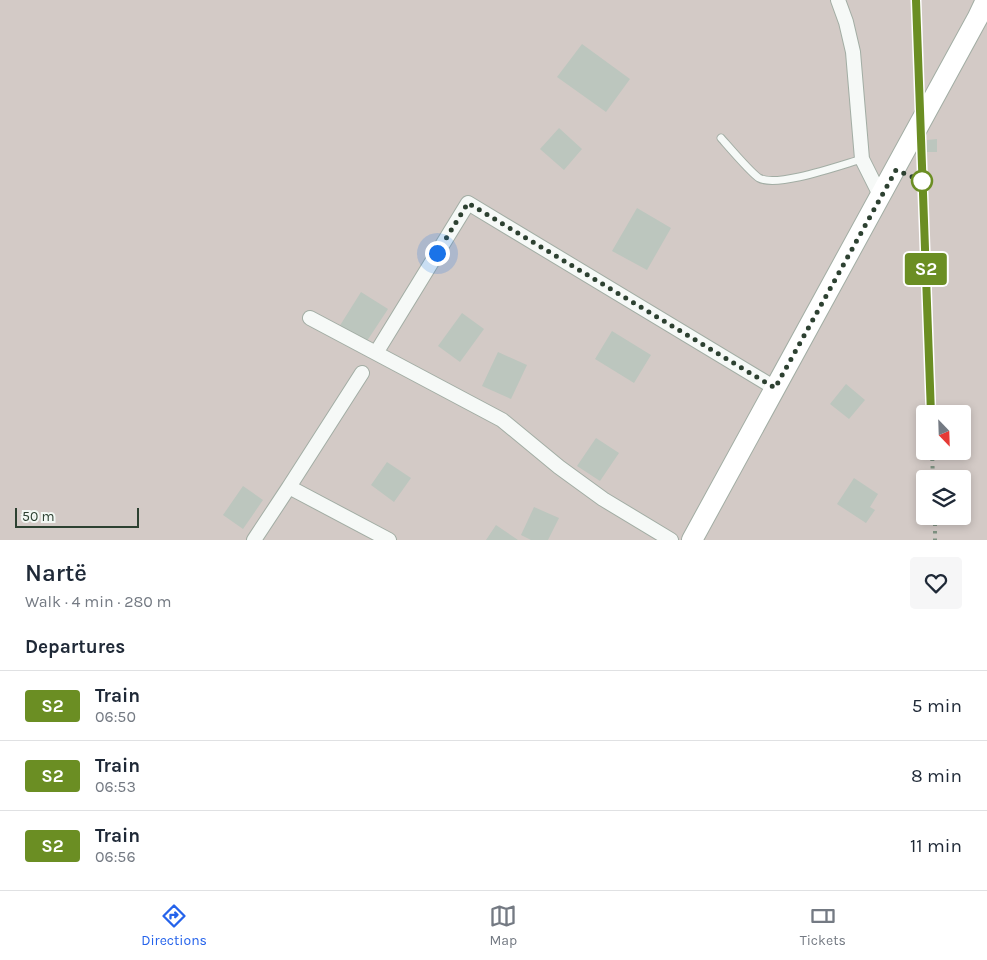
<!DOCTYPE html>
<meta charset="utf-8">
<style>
:root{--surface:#fff;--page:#f6f6f7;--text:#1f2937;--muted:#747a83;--line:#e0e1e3;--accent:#2563eb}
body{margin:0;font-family:Karla,sans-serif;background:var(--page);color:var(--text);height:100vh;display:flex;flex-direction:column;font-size:19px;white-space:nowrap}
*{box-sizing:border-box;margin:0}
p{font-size:16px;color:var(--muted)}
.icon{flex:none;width:28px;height:28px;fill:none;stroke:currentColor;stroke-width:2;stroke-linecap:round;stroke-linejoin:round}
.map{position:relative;height:540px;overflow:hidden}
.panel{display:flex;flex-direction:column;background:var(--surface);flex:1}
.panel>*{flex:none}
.badge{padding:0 10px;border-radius:4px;font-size:18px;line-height:32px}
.needle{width:32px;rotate:157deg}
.buttons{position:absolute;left:916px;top:405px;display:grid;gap:10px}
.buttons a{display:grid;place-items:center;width:55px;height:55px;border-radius:5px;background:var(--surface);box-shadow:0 2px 8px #0003;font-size:25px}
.scale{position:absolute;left:15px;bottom:12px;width:124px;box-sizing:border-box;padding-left:5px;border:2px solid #2d4131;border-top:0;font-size:14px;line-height:18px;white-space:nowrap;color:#2d4131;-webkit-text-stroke:4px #f3f8f4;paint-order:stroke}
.you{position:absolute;width:25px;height:25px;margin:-12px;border:4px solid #fff;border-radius:50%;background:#1a73e8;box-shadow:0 0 0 8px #1a73e833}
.map>.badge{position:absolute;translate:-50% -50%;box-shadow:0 0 0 2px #fff}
h2{padding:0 25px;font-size:19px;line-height:45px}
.round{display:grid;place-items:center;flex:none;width:52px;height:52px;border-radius:5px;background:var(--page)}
.summary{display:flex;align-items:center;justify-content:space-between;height:85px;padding:0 25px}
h1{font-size:24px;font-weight:600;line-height:38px}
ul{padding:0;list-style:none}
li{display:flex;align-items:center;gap:15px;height:70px;padding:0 25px;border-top:1px solid var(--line)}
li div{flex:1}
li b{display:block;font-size:19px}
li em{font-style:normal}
li .badge{min-width:55px;font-weight:700;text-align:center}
.menu{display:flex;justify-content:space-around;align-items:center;height:70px;border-top:1px solid var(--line);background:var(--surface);font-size:14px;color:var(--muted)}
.menu a{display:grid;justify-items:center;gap:2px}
.menu .active{color:var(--accent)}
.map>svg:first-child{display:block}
.green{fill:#d3cac6;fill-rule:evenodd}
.building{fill:#bcc6be}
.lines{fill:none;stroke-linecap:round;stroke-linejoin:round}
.lane-casing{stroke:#a2ada4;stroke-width:9}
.street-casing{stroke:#a2ada4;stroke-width:16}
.secondary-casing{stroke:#a2ada4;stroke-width:22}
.lane{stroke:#f6f9f7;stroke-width:7}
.street{stroke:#f6f9f7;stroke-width:14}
.secondary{stroke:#fff;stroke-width:20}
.rail{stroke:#7f9282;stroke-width:4;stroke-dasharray:2.5 5;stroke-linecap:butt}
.line-casing{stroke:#fff;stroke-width:11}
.line{stroke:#6b8e23;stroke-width:8}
.walk{stroke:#2d4131;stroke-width:5;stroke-dasharray:0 9}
.stop-dot{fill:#fff;stroke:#6b8e23;stroke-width:2.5}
</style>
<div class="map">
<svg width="987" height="540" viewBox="0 0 987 540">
<rect width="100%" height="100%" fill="#e4eae5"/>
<path class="green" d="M 0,0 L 987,0 L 987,540 L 0,540 ZM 925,414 L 962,414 L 962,451 L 925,451 ZM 925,479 L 962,479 L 962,516 L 925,516 Z"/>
<path class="building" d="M 582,44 L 630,79 L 606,112 L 557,77 Z
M 559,128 L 582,149 L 564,170 L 540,149 Z
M 937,139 L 937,152 L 927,152 L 927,140 Z
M 637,208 L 671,228 L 647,270 L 612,251 Z
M 361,292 L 388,309 L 365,344 L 339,327 Z
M 462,313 L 484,329 L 460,362 L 438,346 Z
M 612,331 L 651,355 L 634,383 L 595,359 Z
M 498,352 L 527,365 L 511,399 L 482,386 Z
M 846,384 L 865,400 L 849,419 L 830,404 Z
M 596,438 L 619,453 L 600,481 L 577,466 Z
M 387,462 L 411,478 L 394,502 L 371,485 Z
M 854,478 L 878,494 L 870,507 L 875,510 L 866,523 L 837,504 Z
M 243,486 L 263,500 L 243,529 L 223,515 Z
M 534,507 L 559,518 L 548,540 L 531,540 L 521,535 Z
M 496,525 L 518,540 L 486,540 Z"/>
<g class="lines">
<g class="lane-casing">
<path id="lane" d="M 721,138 C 729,147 751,173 759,178 C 777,188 841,165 862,159"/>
</g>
<g class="street-casing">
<path id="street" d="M 838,0 L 846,22 L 853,52 L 862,159 L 881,197
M 310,318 L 502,420 L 559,467 L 603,499 L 671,540
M 376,353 L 468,203 L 775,388
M 289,487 L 362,373
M 254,540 L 289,487 L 389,540"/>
</g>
<g class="secondary-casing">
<path id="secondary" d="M 692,540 L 978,17 L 986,0"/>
</g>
<use href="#lane" class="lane"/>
<use href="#street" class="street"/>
<use href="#secondary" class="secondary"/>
<path class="rail" d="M 916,0 L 931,414
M 932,451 L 933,479
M 935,516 L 935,540"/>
</g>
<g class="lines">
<g class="line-casing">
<path id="line" d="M 916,0 L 931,414"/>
</g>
<use href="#line" class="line"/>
<path class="walk" d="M 437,253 L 468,203 L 775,388 L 896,170 L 922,181"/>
</g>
<circle class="stop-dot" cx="922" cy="181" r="10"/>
</svg>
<div class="buttons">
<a><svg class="needle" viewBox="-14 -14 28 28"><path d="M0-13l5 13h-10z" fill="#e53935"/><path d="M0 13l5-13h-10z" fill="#747a83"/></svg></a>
<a><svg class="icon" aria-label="layers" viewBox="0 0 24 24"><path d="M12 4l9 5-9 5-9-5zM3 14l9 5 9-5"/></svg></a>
</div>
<div class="scale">50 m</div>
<div class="you" style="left:437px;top:253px"></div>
<b class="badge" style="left:926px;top:269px;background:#6b8e23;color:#fff">S2</b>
</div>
<section class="panel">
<div class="summary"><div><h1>Nartë</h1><p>Walk · 4 min · 280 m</p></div><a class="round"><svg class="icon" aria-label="heart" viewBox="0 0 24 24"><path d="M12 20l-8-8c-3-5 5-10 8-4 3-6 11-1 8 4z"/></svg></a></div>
<h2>Departures</h2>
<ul>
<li><span class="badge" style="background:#6b8e23;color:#fff">S2</span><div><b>Train</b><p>06:50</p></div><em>5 min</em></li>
<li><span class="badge" style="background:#6b8e23;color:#fff">S2</span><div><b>Train</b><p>06:53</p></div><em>8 min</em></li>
<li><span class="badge" style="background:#6b8e23;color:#fff">S2</span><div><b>Train</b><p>06:56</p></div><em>11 min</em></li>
</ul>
</section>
<nav class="menu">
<a class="active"><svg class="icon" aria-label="directions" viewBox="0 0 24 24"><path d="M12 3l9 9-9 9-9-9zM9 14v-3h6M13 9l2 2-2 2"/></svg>Directions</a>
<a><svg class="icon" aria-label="map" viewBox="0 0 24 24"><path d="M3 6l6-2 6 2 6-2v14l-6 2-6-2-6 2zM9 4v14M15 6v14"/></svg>Map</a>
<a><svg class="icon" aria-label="tickets" viewBox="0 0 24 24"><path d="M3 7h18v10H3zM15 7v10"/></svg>Tickets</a>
</nav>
